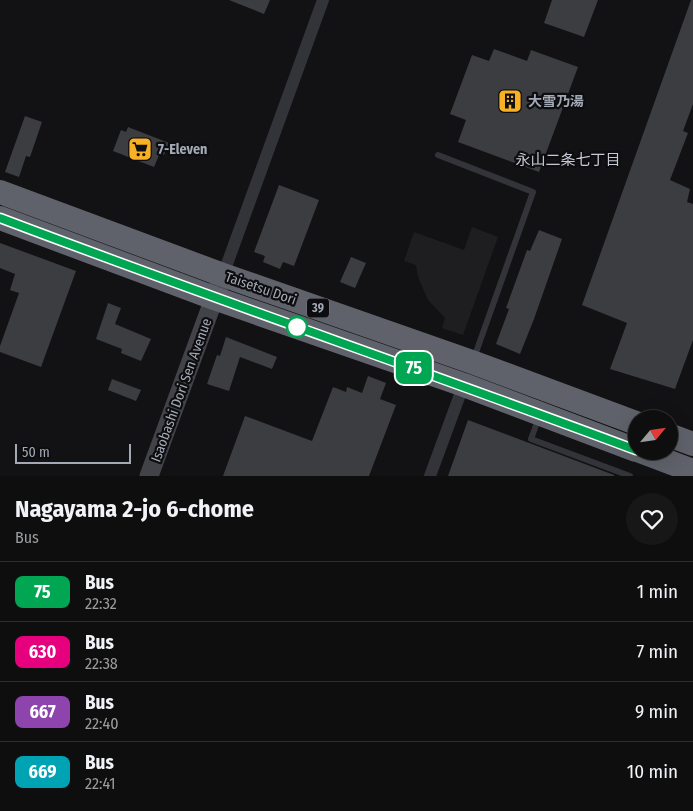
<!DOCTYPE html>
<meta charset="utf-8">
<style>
:root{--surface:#0e0e0f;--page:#171718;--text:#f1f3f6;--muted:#9b9c9e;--line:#2e2e2f}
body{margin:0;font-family:"Fira Sans Condensed","Noto Sans JP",sans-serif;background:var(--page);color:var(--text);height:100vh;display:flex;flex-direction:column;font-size:19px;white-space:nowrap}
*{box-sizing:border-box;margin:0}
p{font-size:16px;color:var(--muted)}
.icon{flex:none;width:28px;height:28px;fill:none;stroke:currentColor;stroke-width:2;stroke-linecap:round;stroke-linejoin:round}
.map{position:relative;height:476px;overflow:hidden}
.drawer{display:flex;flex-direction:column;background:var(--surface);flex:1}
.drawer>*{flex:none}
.badge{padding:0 10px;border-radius:8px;font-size:18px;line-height:32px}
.needle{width:32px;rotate:61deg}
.buttons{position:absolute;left:628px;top:410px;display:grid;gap:10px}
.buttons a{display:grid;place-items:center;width:50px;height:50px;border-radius:50%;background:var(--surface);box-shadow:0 5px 20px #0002,0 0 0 1px var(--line);font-size:25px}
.scale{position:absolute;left:15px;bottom:12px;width:116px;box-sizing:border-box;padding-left:5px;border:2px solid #a3a9b5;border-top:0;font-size:14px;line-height:18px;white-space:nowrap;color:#a3a9b5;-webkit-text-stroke:4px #0d0d0f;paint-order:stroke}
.map>.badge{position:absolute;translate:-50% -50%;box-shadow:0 0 0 2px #fff}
.round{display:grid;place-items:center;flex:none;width:52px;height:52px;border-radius:26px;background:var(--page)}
.summary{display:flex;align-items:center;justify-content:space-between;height:85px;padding:0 15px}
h1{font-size:24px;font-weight:700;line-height:38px}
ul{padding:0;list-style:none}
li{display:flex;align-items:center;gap:15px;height:60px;padding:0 15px;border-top:1px solid var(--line)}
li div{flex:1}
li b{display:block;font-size:19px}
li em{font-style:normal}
li .badge{min-width:55px;font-weight:700;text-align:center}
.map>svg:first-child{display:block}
.built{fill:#1e1e21}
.building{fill:#3c3d41}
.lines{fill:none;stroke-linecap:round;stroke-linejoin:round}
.lane{stroke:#333439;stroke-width:6}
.street{stroke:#333439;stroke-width:12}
.secondary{stroke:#414349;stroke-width:19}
.highway{stroke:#5f626a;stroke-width:24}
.line-casing{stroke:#fff;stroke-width:11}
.line{stroke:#00a651;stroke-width:8}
.stop-dot{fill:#fff;stroke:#00a651;stroke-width:2.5}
.labels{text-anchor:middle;stroke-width:4.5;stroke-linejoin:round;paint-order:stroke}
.shield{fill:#0d0d0f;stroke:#767a83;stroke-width:1}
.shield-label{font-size:12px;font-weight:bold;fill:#a3a9b5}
.poi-label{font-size:14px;font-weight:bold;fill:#a3a9b5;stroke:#0d0d0f;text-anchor:start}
.street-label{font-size:14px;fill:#a3a9b5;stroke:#0d0d0f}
.neighbourhood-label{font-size:15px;fill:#c4c8d1;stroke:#0d0d0f}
</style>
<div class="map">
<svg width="693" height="476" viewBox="0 0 693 476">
<rect width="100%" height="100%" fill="#121214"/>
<path class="built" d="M 472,227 L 498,237 L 463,335 L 442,328 L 445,318 L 428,300 L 418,277 L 416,265 L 404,261 L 414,232 L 464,250 Z"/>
<path class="building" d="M 229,0 L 270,0 L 264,14 Z
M 552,0 L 598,0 L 584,37 L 544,23 Z
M 691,0 L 693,0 L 693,104 L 683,131 L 688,133 L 670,180 L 690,189 L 687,202 L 693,204 L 693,340 L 675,389 L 610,369 L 627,323 L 582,305 Z
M 494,49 L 527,61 L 531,50 L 578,67 L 539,172 L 458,142 L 466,120 L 450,114 L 472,55 L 489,61 Z
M 25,116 L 42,122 L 30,157 L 26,156 L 19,177 L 5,172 Z
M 128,127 L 169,143 L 164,155 L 160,153 L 154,167 L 113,151 L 121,130 L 126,132 Z
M 279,185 L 319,200 L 294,266 L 283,262 L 280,269 L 263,262 L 265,256 L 254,252 Z
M 539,230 L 562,239 L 534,319 L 520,354 L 496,344 L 509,309 L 506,308 L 527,250 L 530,251 Z
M 0,243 L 76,271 L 41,367 L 0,352 L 0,346 L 19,293 L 10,290 L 15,274 L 0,268 Z
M 351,257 L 366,263 L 355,288 L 340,282 Z
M 108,303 L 121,308 L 115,324 L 151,339 L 141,361 L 121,353 L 122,349 L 96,339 Z
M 226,337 L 277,357 L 272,369 L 240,357 L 229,391 L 207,384 L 217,355 L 220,356 Z
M 368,376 L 386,383 L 380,399 L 396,405 L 369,476 L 223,476 L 245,416 L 312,441 L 333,387 L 346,392 L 347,387 L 362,393 Z
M 112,379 L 141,390 L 136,401 L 108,390 Z
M 468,420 L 614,475 L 614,476 L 448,476 Z"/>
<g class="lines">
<path class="lane" d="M 438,155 L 533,192 L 474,358
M 539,417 L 531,439 L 630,476"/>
<path class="street" d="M 223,275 L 323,0
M 430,476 L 465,381"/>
<path class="secondary" d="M 149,476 L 219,285"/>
<path class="highway" d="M 0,192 L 223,275 L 472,362 L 636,423
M 0,218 L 214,298 L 464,385 L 636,450
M 669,435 L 693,444
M 640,451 L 693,471"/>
</g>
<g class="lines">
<g class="line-casing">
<path id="line" d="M 0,218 C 211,298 425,371 636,450"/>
</g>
<use href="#line" class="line"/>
</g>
<defs>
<g id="building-square" transform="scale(1.25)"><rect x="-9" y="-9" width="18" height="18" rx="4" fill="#f8b026" stroke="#0d0d0f"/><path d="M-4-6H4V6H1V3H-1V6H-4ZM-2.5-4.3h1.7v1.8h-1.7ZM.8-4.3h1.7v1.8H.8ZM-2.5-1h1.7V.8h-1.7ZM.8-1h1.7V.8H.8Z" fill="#111"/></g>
<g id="supermarket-square" transform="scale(1.25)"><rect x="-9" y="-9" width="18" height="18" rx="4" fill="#f8b026" stroke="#0d0d0f"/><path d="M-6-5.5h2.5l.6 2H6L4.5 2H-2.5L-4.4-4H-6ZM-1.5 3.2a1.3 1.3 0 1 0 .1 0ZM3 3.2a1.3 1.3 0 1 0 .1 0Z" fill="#111"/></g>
</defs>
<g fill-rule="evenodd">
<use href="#building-square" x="510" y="101"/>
<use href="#supermarket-square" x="140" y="149"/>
</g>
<circle class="stop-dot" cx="297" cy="327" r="10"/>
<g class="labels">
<rect class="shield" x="307" y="298.5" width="22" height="19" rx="4"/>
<g class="shield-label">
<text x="318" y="312">39</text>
</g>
<g class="poi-label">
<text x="528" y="106">大雪乃湯</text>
<text x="158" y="154">7-Eleven</text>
</g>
<g class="street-label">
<text transform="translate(261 288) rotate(19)" y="5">Taisetsu Dori</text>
<text transform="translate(181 390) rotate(-70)" y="5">Isaobashi Dori Sen Avenue</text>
</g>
<g class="neighbourhood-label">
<text x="568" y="165">永山二条七丁目</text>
</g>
</g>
</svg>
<div class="buttons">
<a><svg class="needle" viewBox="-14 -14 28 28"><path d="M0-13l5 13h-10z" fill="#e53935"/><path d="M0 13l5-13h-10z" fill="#9b9c9e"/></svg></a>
</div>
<div class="scale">50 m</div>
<b class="badge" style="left:414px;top:368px;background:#00a651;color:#fff">75</b>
</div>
<section class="drawer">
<div class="summary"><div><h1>Nagayama 2-jo 6-chome</h1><p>Bus</p></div><a class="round"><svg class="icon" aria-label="heart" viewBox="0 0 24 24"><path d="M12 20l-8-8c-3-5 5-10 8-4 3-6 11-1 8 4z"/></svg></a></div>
<ul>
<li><span class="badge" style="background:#00a651;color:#fff">75</span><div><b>Bus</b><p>22:32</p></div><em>1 min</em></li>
<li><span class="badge" style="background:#e6007e;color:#fff">630</span><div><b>Bus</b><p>22:38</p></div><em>7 min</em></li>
<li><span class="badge" style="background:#8e44ad;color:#fff">667</span><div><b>Bus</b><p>22:40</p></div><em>9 min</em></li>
<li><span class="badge" style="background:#00a3b4;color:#fff">669</span><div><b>Bus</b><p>22:41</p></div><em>10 min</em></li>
</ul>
</section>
